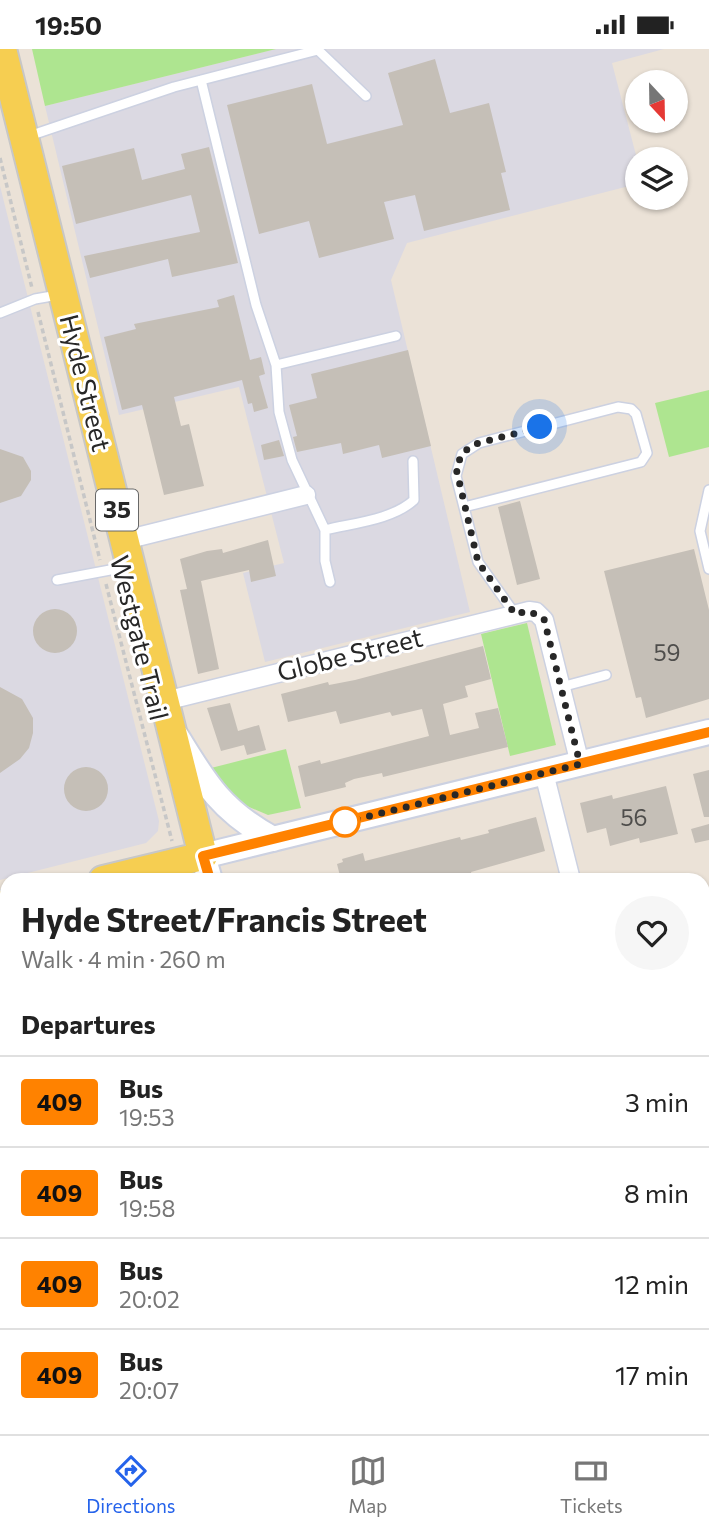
<!DOCTYPE html>
<meta charset="utf-8">
<style>
:root{--surface:#fff;--page:#f6f6f6;--text:#222;--muted:#767676;--line:#e0e0e0;--accent:#2563eb}
body{margin:0;font-family:Commissioner,sans-serif;background:var(--page);color:var(--text);height:100vh;display:flex;flex-direction:column;font-size:26px;white-space:nowrap}
*{box-sizing:border-box;margin:0}
p{font-size:23px;color:var(--muted)}
.icon{flex:none;width:38px;height:38px;fill:none;stroke:currentColor;stroke-width:2;stroke-linecap:round;stroke-linejoin:round}
.map{position:relative;flex:1;overflow:hidden}
.drawer{position:absolute;left:0px;top:824px;width:710px;height:562px;display:flex;flex-direction:column;background:var(--surface);border-radius:21px 21px 0 0;box-shadow:0 2px 5px #0004}
.drawer>*{flex:none}
.badge{padding:0 14px;border-radius:5px;font-size:24px;line-height:46px}
.needle{width:46px;rotate:158deg}
.buttons{position:absolute;left:625px;top:21px;display:grid;gap:14px}
.buttons a{display:grid;place-items:center;width:63px;height:63px;border-radius:50%;background:var(--surface);box-shadow:0 2px 5px #0004;font-size:35px}
.you{position:absolute;width:35px;height:35px;margin:-18px;border:5px solid #fff;border-radius:50%;background:#1a73e8;box-shadow:0 0 0 10px #1a73e833}
.map>.badge{position:absolute;translate:-50% -50%;box-shadow:0 0 0 4px #fff}
h2{padding:0 21px;font-size:26px;line-height:63px}
.round{display:grid;place-items:center;flex:none;width:74px;height:74px;border-radius:37px;background:var(--page)}
.overview{display:flex;align-items:center;justify-content:space-between;height:119px;padding:0 21px}
h1{font-size:33px;font-weight:700;line-height:52px}
ul{padding:0;list-style:none}
li{display:flex;align-items:center;gap:21px;height:91px;padding:0 21px;border-top:2px solid var(--line)}
li div{flex:1}
li b{display:block;font-size:26px}
li em{font-style:normal}
li .badge{min-width:77px;font-weight:700;text-align:center}
.status{display:flex;justify-content:space-between;align-items:center;height:49px;padding:0 35px;background:var(--surface);direction:ltr}
.status svg{height:19px;fill:currentColor}
.tab-bar{display:flex;justify-content:space-around;align-items:center;height:98px;border-top:2px solid var(--line);background:var(--surface);font-size:19px;color:var(--muted)}
.tab-bar a{display:grid;justify-items:center;gap:4px}
.tab-bar .current{color:var(--accent)}
.map>svg:first-child{display:block}
.industrial{fill:#dbd9e2}
.green{fill:#aee590}
.building{fill:#c5bfb7}
.lines{fill:none;stroke-linecap:round;stroke-linejoin:round}
.highway-tunnel{stroke:#c4bdb4;stroke-width:32;stroke-dasharray:32 16;stroke-linecap:butt}
.lane-casing{stroke:#ccd1e1;stroke-width:12}
.street-casing{stroke:#ccd1e1;stroke-width:21}
.secondary-casing{stroke:#ccd1e1;stroke-width:28}
.primary-casing{stroke:#c7c7c7;stroke-width:32}
.path{stroke:#c7c7c7;stroke-width:3.5;stroke-dasharray:5 3.5;stroke-linecap:butt}
.lane{stroke:#fff;stroke-width:9}
.street{stroke:#fff;stroke-width:18}
.secondary{stroke:#fff;stroke-width:24}
.primary{stroke:#f6ce51;stroke-width:28}
.line-casing{stroke:#fff;stroke-width:16}
.line{stroke:#ff8200;stroke-width:10}
.walk{stroke:#272727;stroke-width:7;stroke-dasharray:0 12.6}
.stop-dot{fill:#fff;stroke:#ff8200;stroke-width:3.5}
.labels{text-anchor:middle;stroke-width:6;stroke-linejoin:round;paint-order:stroke}
.number-label{font-size:23px;fill:#4e4d4b}
.shield{fill:#fff;stroke:#686868;stroke-width:2}
.shield-label{font-size:24px;font-weight:bold;fill:#272727}
.street-label{font-size:26px;fill:#272727;stroke:#fff}
</style>
<div class="status"><b>19:50</b><svg viewBox="0 0 49 12"><path d="M0 12V9h3v3zM5 12V6h3v6zM10 12V3h3v9zM15 12V0h3v12zM26 1h20v11H26zM47 4h2v5h-2z"/></svg></div>
<div class="map">
<svg width="709" height="1385" viewBox="0 0 709 1385">
<rect width="100%" height="100%" fill="#ebe2d7"/>
<path class="industrial" d="M 276,0 L 664,0 L 612,14 L 637,110 L 637,135 L 407,194 L 391,231 L 470,563 L 265,613 L 243,524 L 284,514 L 239,338 L 119,366 L 45,57 Z
M 0,137 L 159,772 L 158,782 L 146,794 L 0,831 Z
M 0,1235 L 7,1235 L 7,1364 L 0,1365 Z
M 39,1379 L 302,1379 L 278,1385 L 41,1385 Z"/>
<path class="green" d="M 32,0 L 276,0 L 45,57 Z
M 709,341 L 709,398 L 669,408 L 655,354 Z
M 527,574 L 556,696 L 510,707 L 481,585 Z
M 286,700 L 301,759 L 268,766 L 242,755 L 211,719 Z"/>
<path class="building" d="M 435,10 L 450,64 L 489,54 L 506,123 L 501,124 L 510,161 L 424,182 L 415,146 L 384,153 L 394,190 L 319,209 L 309,172 L 259,185 L 227,56 L 312,35 L 327,95 L 403,76 L 388,24 Z
M 209,98 L 238,214 L 172,228 L 168,210 L 90,229 L 84,207 L 200,183 L 191,146 L 76,175 L 62,117 L 134,99 L 142,131 L 185,120 L 181,105 Z
M 234,246 L 250,311 L 261,308 L 265,325 L 259,327 L 268,359 L 254,363 L 252,354 L 248,355 L 242,331 L 174,348 L 181,377 L 189,375 L 204,437 L 164,446 L 142,356 L 122,361 L 104,288 L 136,280 L 134,275 L 219,258 L 217,251 Z
M 408,301 L 431,397 L 382,409 L 379,396 L 343,405 L 341,394 L 297,403 L 293,388 L 297,387 L 289,356 L 317,349 L 311,325 Z
M 279,391 L 284,407 L 264,411 L 261,396 Z
M 0,400 L 23,408 L 31,422 L 31,431 L 21,447 L 0,454 Z
M 520,452 L 540,530 L 517,536 L 498,458 Z
M 268,491 L 276,527 L 251,533 L 249,521 L 201,532 L 219,620 L 198,625 L 180,541 L 187,540 L 180,510 L 207,502 L 222,500 L 223,504 Z
M 694,500 L 709,561 L 709,650 L 646,669 L 641,648 L 636,649 L 604,522 Z
M33 582a22 22 0 1 1 44 0a22 22 0 1 1-44 0Z
M 483,597 L 491,630 L 465,637 L 468,648 L 443,655 L 450,686 L 479,679 L 475,664 L 498,659 L 508,698 L 383,728 L 382,724 L 354,730 L 345,734 L 346,738 L 305,748 L 298,717 L 320,711 L 321,715 L 429,687 L 422,660 L 392,667 L 390,663 L 340,675 L 336,662 L 288,673 L 281,645 L 328,633 L 329,636 L 355,631 Z
M 0,638 L 22,650 L 33,669 L 33,684 L 29,699 L 20,710 L 0,724 Z
M 230,654 L 238,682 L 259,676 L 266,701 L 247,706 L 244,696 L 221,702 L 207,659 Z
M64 740a22 22 0 1 1 44 0a22 22 0 1 1-44 0Z
M 709,721 L 709,768 L 704,768 L 693,725 Z
M 666,737 L 678,785 L 640,794 L 639,789 L 610,797 L 606,779 L 587,784 L 580,754 L 612,746 L 613,750 Z
M 536,768 L 545,802 L 471,823 L 472,827 L 455,831 L 341,831 L 337,815 L 343,813 L 342,810 L 363,804 L 365,812 L 460,788 L 461,791 L 489,784 L 488,781 Z
M 709,775 L 709,791 L 695,794 L 691,780 Z"/>
<g class="lines">
<path class="highway-tunnel" d="M 704,1146 L 709,1126
M 642,1385 L 644,1379
M 706,1385 L 709,1374"/>
<g class="lane-casing">
<path id="lane" d="M 201,31 L 256,256 L 276,316 L 279,363 L 292,411 L 325,481
M 29,87 L 174,38 L 318,1 L 366,47
M 0,264 L 35,250 L 58,246
M 276,316 L 396,287
M 709,441 L 700,482 L 709,520
M 464,458 L 641,413 L 647,404 L 636,365 L 631,360 L 618,358 L 479,394 L 462,405 L 456,427 L 478,513 L 515,565
M 57,531 L 126,518
M 330,533 L 325,512 L 325,481 C 353,474 392,471 414,451 L 413,412
M 561,638 L 606,626"/>
</g>
<g class="street-casing">
<path id="street" d="M 125,491 L 306,446
M 165,652 L 529,562 L 536,563 L 544,571 L 580,715
M 544,724 L 571,831
M 0,1038 L 7,1037
M 704,1166 L 709,1164
M 704,1356 L 709,1354
M 0,1376 L 7,1375
M 61,1385 L 85,1379
M 583,1385 L 608,1379"/>
</g>
<g class="secondary-casing">
<path id="secondary" d="M 177,688 C 206,736 223,763 273,790
M 210,831 L 203,807 L 709,683
M 345,1379 L 347,1385"/>
</g>
<g class="primary-casing">
<path id="primary" d="M 2,0 L 203,807 L 103,831
M 0,857 L 7,855"/>
</g>
<path class="path" d="M 0,109 L 32,239
M 38,263 L 100,511
M 106,535 L 172,792
M 318,1379 L 319,1385
M 507,1385 L 531,1379"/>
<use href="#lane" class="lane"/>
<use href="#street" class="street"/>
<use href="#secondary" class="secondary"/>
<use href="#primary" class="primary"/>
</g>
<g class="lines">
<g class="line-casing">
<path id="line" d="M 210,831 L 203,807 L 709,683"/>
</g>
<use href="#line" class="line"/>
<path class="walk" d="M 345,773 L 580,715 L 544,570 L 529,562 L 515,565 L 478,513 L 456,419 L 462,405 L 472,396 L 540,378"/>
</g>
<circle class="stop-dot" cx="345" cy="773" r="14"/>
<g class="labels">
<g class="number-label">
<text x="667" y="612">59</text>
<text x="634" y="777">56</text>
</g>
<rect class="shield" x="96" y="440.5" width="42" height="41" rx="5"/>
<g class="shield-label">
<text x="117" y="469">35</text>
</g>
<g class="street-label">
<text transform="translate(85 334) rotate(76)" y="9">Hyde Street</text>
<text transform="translate(139 589) rotate(76)" y="9">Westgate Trail</text>
<text transform="translate(350 606) rotate(-14)" y="9">Globe Street</text>
</g>
</g>
</svg>
<div class="buttons">
<a><svg class="needle" viewBox="-14 -14 28 28"><path d="M0-13l5 13h-10z" fill="#e53935"/><path d="M0 13l5-13h-10z" fill="#767676"/></svg></a>
<a><svg class="icon" aria-label="layers" viewBox="0 0 24 24"><path d="M12 4l9 5-9 5-9-5zM3 14l9 5 9-5"/></svg></a>
</div>
<div class="you" style="left:540px;top:378px"></div>
<section class="drawer">
<div class="overview"><div><h1>Hyde Street/Francis Street</h1><p>Walk · 4 min · 260 m</p></div><a class="round"><svg class="icon" aria-label="heart" viewBox="0 0 24 24"><path d="M12 20l-8-8c-3-5 5-10 8-4 3-6 11-1 8 4z"/></svg></a></div>
<h2>Departures</h2>
<ul>
<li><span class="badge" style="background:#ff8200;color:#111">409</span><div><b>Bus</b><p>19:53</p></div><em>3 min</em></li>
<li><span class="badge" style="background:#ff8200;color:#111">409</span><div><b>Bus</b><p>19:58</p></div><em>8 min</em></li>
<li><span class="badge" style="background:#ff8200;color:#111">409</span><div><b>Bus</b><p>20:02</p></div><em>12 min</em></li>
<li><span class="badge" style="background:#ff8200;color:#111">409</span><div><b>Bus</b><p>20:07</p></div><em>17 min</em></li>
</ul>
</section>
</div>
<nav class="tab-bar">
<a class="current"><svg class="icon" aria-label="directions" viewBox="0 0 24 24"><path d="M12 3l9 9-9 9-9-9zM9 14v-3h6M13 9l2 2-2 2"/></svg>Directions</a>
<a><svg class="icon" aria-label="map" viewBox="0 0 24 24"><path d="M3 6l6-2 6 2 6-2v14l-6 2-6-2-6 2zM9 4v14M15 6v14"/></svg>Map</a>
<a><svg class="icon" aria-label="tickets" viewBox="0 0 24 24"><path d="M3 7h18v10H3zM15 7v10"/></svg>Tickets</a>
</nav>
